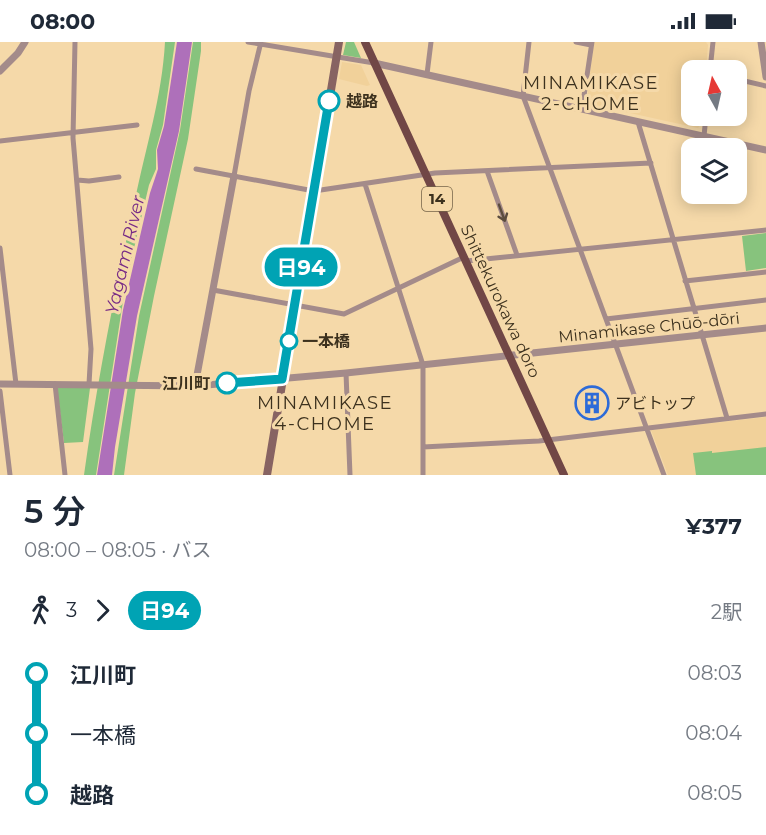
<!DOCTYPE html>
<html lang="ja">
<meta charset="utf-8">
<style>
:root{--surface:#fff;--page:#f6f6f7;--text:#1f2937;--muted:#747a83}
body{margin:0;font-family:Montserrat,"Noto Sans JP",sans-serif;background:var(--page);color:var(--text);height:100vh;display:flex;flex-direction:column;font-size:22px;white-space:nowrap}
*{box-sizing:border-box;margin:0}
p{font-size:20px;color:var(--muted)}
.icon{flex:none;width:33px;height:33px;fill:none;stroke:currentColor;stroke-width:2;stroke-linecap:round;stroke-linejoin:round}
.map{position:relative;height:433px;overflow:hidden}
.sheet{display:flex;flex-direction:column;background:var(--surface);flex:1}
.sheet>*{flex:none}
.badge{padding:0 12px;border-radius:20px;font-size:21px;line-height:39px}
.needle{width:39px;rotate:352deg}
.buttons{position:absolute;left:681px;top:18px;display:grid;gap:12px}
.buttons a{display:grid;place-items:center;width:66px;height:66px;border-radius:12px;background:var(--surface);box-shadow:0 3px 15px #0003;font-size:30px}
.map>.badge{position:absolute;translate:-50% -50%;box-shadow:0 0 0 3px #fff}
.legs{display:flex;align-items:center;gap:9px;height:66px;padding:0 24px;font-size:20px}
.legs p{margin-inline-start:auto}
.headline{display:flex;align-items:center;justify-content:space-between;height:102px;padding:0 24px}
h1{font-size:33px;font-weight:600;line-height:45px}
ul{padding:0 24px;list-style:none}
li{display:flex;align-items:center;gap:21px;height:60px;font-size:22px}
li i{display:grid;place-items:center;width:9px;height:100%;margin:0 8px;background:currentColor}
li i::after{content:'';width:15px;height:15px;margin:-8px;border:4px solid;border-radius:50%;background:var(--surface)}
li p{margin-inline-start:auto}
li:first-child i{background:linear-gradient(#0000 50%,currentColor 0)}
li:last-child i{background:linear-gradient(currentColor 50%,#0000 0)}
.status{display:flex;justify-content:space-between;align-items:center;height:42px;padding:0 30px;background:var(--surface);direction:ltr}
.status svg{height:16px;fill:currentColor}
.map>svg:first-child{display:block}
.built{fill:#f1d19a}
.green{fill:#87c37d}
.water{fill:#ae70ba}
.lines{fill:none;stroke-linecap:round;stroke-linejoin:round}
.minor{stroke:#a48b8a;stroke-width:5}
.tertiary{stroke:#a48b8a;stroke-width:7}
.secondary{stroke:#876362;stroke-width:8}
.primary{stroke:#714746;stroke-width:8}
.oneway{stroke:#5b4c3e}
.line-1-casing{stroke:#fff;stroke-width:14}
.line-1{stroke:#00a3b4;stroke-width:9}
.stop-1-dot{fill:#fff;stroke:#00a3b4;stroke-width:3}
.labels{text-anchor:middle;stroke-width:6;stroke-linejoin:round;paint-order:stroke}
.shield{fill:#f5d9a9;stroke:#746348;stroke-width:1.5}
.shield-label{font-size:15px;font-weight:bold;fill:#3c311e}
.stop-label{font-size:16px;font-weight:bold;fill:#3c311e;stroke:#f5d9a9;text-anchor:start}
.street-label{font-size:16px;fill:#3c311e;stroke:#f5d9a9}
.poi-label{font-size:16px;fill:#3c311e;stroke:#f5d9a9;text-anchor:start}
.neighbourhood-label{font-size:18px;letter-spacing:1.5px;fill:#3c311e;stroke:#f5d9a9}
.water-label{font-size:18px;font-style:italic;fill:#772b86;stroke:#f5d9a9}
</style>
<div class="status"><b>08:00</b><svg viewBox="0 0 49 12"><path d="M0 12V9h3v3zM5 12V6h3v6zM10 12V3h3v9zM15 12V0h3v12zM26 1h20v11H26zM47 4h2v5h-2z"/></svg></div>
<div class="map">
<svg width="766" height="433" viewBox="0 0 766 433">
<rect width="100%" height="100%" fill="#f5d9a9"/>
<path class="built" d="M 594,0 L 706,0 L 708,3 L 706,28 L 692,28 L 692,74 L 701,74 L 699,85 L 698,86 L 589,62 L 587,58 Z
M 342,20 L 361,23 L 370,43 L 367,44 L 339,37 Z
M 766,375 L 766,433 L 668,433 L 651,388 Z"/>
<path class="green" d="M 165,0 L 175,0 L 163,83 L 156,108 L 156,127 L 149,143 L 126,240 L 96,433 L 84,433 C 97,340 115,249 135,158 C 146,104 162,55 165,0 Z
M 193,0 L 201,0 L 201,9 L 188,97 L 154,254 L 135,351 L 124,433 L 114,433 L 139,274 L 180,88 Z
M 346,0 L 354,0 L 361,16 L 343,13 Z
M 766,191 L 766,226 L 746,229 L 742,194 Z
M 57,346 L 90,346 L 83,400 L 64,401 Z
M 766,405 L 766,433 L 696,433 L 693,411 L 712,409 L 712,411 Z"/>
<path class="water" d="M 177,0 L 192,0 L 179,89 L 137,274 L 115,405 L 112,433 L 97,433 L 123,268 L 150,151 L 158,127 L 157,108 L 164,84 Z"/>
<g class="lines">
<path class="minor" d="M 75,0 L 73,96 L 91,307 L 89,342
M 248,0 L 374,21
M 529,0 L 523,54 L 664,433
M 576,0 L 591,3
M 710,28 L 713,0
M 427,32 L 431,0
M 736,37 L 766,44
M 582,67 L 592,0
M 638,80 L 727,376
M 704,94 L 706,74
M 0,99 L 137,83
M 196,127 L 314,149 L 435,131 L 651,121
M 487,129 L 517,213
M 234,134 L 249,49 L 261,0
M 77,138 L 89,139 L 119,135
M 365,142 L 423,323 L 423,433
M 0,206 L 16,342
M 466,219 L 766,188
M 685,239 L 766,230
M 213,248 L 344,272 L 464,215
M 606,277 L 766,258
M 346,331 L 350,433
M 55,342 L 65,433
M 0,349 L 10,433
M 423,405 L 539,399 L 766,372"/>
<path class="tertiary" d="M 761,0 L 766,35
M 374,21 L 766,108
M 0,29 L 18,11 L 25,0
M 0,342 L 195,344 L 346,331 L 766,286
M 195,344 L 234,134"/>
<path class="secondary" d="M 267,433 L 339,0"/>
<path class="primary" d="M 365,0 L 564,433"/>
</g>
<defs><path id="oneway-shaft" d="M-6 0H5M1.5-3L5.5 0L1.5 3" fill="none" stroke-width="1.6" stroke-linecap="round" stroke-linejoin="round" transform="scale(1.5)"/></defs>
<use class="oneway" href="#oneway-shaft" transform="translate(502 171) rotate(70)"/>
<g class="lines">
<g class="line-1-casing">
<path id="line-1" d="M 227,341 L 282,337 L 329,59"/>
</g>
<use href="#line-1" class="line-1"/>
</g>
<defs>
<g id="building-ring" transform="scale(1.725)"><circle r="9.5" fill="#f5d9a9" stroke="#2d6bd8" stroke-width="1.5"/><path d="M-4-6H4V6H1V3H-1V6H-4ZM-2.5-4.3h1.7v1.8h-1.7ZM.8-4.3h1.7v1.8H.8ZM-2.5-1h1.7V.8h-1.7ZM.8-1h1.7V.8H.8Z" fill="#2d6bd8"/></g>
</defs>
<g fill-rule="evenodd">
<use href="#building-ring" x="592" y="361"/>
</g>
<g class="stop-1-dot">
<circle cx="329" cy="59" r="10"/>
<circle cx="289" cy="299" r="8"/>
<circle cx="227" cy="341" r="10"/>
</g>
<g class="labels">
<rect class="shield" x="422" y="145" width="30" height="24" rx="4.5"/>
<g class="shield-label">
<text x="437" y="162">14</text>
</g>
<g class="stop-label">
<text x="346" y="65">越路</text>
<text x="302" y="305">一本橋</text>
<text x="210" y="347" text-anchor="end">江川町</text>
</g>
<g class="street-label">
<text transform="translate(501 259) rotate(65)" y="6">Shittekurokawa doro</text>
<text transform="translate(649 285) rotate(-6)" y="6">Minamikase Chūō-dōri</text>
</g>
<g class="poi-label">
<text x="615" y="367">アビトップ</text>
</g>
<g class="neighbourhood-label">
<text x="591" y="47">MINAMIKASE<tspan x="591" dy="21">2-CHOME</tspan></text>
<text x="325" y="367">MINAMIKASE<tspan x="325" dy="21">4-CHOME</tspan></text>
</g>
<g class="water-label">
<text transform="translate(125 213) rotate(-77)" y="6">Yagami River</text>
</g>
</g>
</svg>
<div class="buttons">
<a><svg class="needle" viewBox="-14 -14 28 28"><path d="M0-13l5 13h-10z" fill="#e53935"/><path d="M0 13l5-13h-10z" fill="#747a83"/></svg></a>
<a><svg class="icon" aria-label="layers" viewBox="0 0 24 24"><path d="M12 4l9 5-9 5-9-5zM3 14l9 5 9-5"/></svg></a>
</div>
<b class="badge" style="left:301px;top:225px;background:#00a3b4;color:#fff">日94</b>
</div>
<section class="sheet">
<div class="headline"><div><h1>5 分</h1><p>08:00 – 08:05 · バス</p></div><b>¥377</b></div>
<div class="legs"><svg class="icon" aria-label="walk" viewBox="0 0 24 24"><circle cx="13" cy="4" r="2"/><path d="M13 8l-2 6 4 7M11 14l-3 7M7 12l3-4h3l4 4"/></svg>3<svg class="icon" aria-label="forward" viewBox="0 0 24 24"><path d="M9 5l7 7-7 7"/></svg><b class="badge" style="background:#00a3b4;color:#fff">日94</b><p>2駅</p></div>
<ul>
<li><i style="color:#00a3b4"></i><b>江川町</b><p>08:03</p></li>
<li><i style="color:#00a3b4"></i><span>一本橋</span><p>08:04</p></li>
<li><i style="color:#00a3b4"></i><b>越路</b><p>08:05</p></li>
</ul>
</section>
